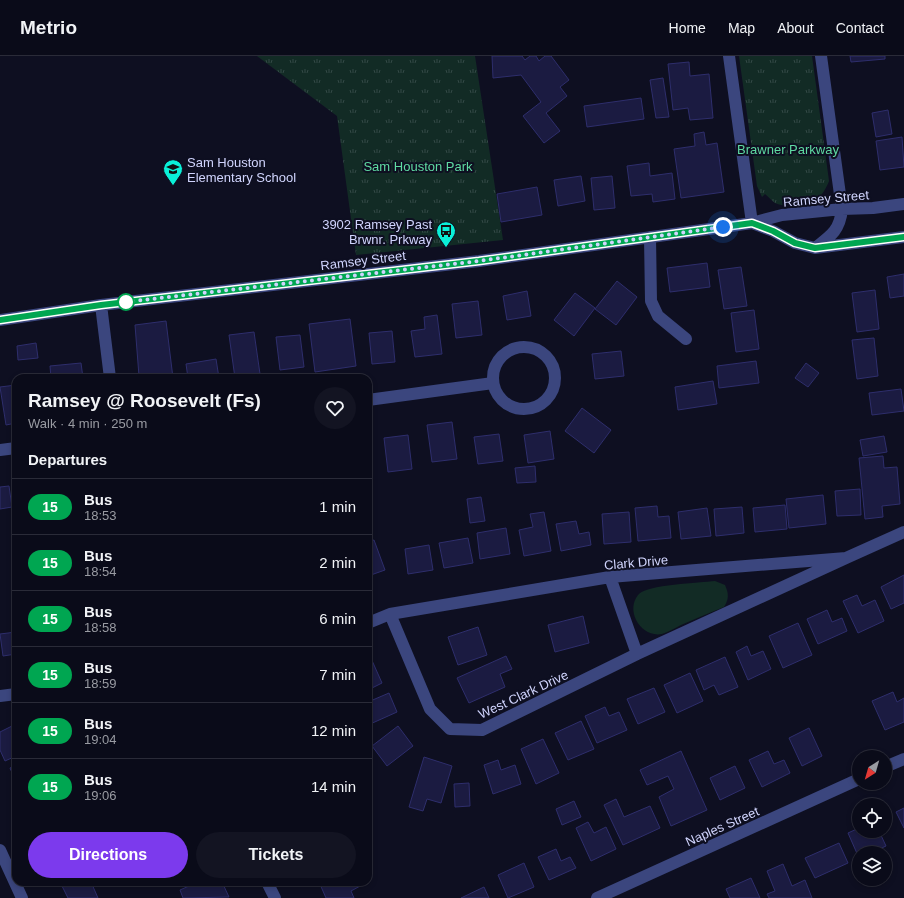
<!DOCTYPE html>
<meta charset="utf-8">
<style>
:root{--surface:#0a0b19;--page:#131422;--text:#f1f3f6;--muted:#999ba2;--line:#2a2b38;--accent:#7c3aed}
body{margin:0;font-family:Helvetica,sans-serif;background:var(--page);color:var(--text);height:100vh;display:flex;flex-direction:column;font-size:15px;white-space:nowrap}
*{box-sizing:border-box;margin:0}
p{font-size:13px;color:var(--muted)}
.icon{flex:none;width:22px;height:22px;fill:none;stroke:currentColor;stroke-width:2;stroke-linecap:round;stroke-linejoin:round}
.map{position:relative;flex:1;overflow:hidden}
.drawer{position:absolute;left:12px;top:318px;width:360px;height:512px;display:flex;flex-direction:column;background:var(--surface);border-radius:12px;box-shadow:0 2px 6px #0003,0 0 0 1px var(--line)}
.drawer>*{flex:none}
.badge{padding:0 8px;border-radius:13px;font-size:14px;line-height:26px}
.needle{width:26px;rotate:217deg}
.tools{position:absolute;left:852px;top:694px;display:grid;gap:8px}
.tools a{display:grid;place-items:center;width:40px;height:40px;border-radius:50%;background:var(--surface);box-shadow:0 2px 6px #0003,0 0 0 1px var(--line);font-size:20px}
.you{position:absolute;width:20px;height:20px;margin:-10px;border:3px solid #fff;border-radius:50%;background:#1a73e8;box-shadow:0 0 0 6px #1a73e833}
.map>.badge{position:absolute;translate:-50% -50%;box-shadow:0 0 0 2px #fff}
h2{padding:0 16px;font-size:15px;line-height:36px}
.round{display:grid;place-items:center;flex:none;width:42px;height:42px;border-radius:21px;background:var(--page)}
.summary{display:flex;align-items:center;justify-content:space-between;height:68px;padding:0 16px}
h1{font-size:19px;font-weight:800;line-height:30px}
.action{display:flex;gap:8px;margin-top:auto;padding:8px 16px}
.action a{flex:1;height:46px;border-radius:24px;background:var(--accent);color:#fff;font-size:16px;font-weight:800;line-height:46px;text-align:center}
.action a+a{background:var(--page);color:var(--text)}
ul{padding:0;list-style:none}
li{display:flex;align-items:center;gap:12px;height:56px;padding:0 16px;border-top:1px solid var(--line)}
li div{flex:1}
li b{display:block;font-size:15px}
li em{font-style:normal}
li .badge{min-width:44px;font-weight:700;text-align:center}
header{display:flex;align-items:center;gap:24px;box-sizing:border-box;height:56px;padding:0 20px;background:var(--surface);border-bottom:1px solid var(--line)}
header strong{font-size:19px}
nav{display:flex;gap:22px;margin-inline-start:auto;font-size:14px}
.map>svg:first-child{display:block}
.grass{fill:#122b25}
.park{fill:url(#park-tufts)}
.building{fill:#1b1b41;stroke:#2e2e6c}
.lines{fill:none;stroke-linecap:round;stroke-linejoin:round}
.minor{stroke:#3b467e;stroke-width:12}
.line-casing{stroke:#fff;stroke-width:9}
.line{stroke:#00a651;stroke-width:6}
.walk{stroke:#d0d4fd;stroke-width:4;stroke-dasharray:0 7.2}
.stop-dot{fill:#fff;stroke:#00a651;stroke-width:2}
.labels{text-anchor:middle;stroke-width:4;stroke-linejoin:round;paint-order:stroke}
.park-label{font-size:13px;fill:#5fdaa2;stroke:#0e0f21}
.poi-label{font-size:13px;fill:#d0d4fd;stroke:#0e0f21;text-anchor:start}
.street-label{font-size:13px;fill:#d0d4fd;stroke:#0e0f21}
</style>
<header>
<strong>Metrio</strong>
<nav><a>Home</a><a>Map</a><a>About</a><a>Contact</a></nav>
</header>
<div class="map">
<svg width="904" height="842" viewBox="0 0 904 842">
<defs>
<pattern id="park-tufts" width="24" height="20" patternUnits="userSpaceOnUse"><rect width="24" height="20" fill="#122b25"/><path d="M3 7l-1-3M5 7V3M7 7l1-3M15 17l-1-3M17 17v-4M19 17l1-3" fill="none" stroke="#334946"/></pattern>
</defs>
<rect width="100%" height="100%" fill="#0e0f21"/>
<path class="grass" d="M 715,525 L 725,529 C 729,538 729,543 724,551 C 709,557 695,563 681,569 C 675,572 668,576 662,578 C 641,582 625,555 638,539 C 647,528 700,527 715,525 Z"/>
<path class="park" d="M 257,0 L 475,0 L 503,184 L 356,199 L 337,60 Z
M 739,0 L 812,0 L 829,125 C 827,130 824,136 821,139 C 810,148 789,153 775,147 C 772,145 769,141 765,138 L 762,141 L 757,130 Z"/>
<path class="building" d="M 492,0 L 522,0 L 525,4 L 530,0 L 536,0 L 539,5 L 545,0 L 551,0 L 569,24 L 560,31 L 567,40 L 546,57 L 560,75 L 544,87 L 523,60 L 541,46 L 521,19 L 493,22 Z
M 850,0 L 885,0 L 885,3 L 851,6 Z
M 689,6 L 690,20 L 709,18 L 713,62 L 690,64 L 688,52 L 673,54 L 668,8 Z
M 663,22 L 669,61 L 656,62 L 650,24 Z
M 641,42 L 644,63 L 587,71 L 584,50 Z
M 888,54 L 892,78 L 876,81 L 872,57 Z
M 704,76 L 706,89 L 717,87 L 724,136 L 681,142 L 674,93 L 695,90 L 694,78 Z
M 902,81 L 904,111 L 880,114 L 876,85 Z
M 649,107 L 650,120 L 672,117 L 675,143 L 653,146 L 652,138 L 631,140 L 627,110 Z
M 581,120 L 585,145 L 558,150 L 554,124 Z
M 612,120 L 615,152 L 594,154 L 591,122 Z
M 537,131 L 542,159 L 501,166 L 497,138 Z
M 707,207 L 710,231 L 670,236 L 667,212 Z
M 741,211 L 747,250 L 724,253 L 718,214 Z
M 904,218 L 904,240 L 890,242 L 887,221 Z
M 617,225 L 637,241 L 616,269 L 595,253 Z
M 875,234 L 879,273 L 857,276 L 852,237 Z
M 527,235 L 531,260 L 507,264 L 503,240 Z
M 575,237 L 595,252 L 574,280 L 554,264 Z
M 478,245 L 482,279 L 456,282 L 452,248 Z
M 754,254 L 759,293 L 736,296 L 731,257 Z
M 437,259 L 442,298 L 415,301 L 411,275 L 425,273 L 424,261 Z
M 350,263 L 356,310 L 315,316 L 309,268 Z
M 166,265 L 173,322 L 132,322 L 131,320 L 139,320 L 135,269 Z
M 392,275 L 395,306 L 372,308 L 369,277 Z
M 254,276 L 260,318 L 235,322 L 229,279 Z
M 300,279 L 304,311 L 280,314 L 276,281 Z
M 874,282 L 878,320 L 857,323 L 852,284 Z
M 36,287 L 38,302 L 18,304 L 17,290 Z
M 621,295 L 624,320 L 595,323 L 592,298 Z
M 216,303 L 219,322 L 188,322 L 186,308 Z
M 756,305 L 759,327 L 719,332 L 717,310 Z
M 81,307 L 83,322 L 51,322 L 50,310 Z
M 806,307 L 819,317 L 808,331 L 795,322 Z
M 713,325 L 717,348 L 678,354 L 675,331 Z
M 16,329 L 16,367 L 6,369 L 0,331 Z
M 901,333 L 904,355 L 872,359 L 869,337 Z
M 582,352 L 611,374 L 594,397 L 565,375 Z
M 452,366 L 457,403 L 432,406 L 427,369 Z
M 550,375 L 554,403 L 528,407 L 524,379 Z
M 499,378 L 503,405 L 478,408 L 474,381 Z
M 408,379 L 412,413 L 388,416 L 384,382 Z
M 884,380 L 887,396 L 863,400 L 860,384 Z
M 883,400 L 884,412 L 897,411 L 900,448 L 882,450 L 883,461 L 865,463 L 859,402 Z
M 535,410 L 536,426 L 517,427 L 515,412 Z
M 9,430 L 12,451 L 0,453 L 0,431 Z
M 860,433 L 861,459 L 837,460 L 835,435 Z
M 823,439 L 826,468 L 789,472 L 786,443 Z
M 481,441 L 485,465 L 470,467 L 467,443 Z
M 785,449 L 787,473 L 755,476 L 753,452 Z
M 657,450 L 658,461 L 669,460 L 671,482 L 638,485 L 635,452 Z
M 742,451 L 744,477 L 716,480 L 714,453 Z
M 707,452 L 711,480 L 681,483 L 678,456 Z
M 544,456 L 551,495 L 524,500 L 519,474 L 533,471 L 530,458 Z
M 629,456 L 631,486 L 604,488 L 602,458 Z
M 576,465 L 579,478 L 589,476 L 591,489 L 561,495 L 556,468 Z
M 506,472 L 510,498 L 480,503 L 477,477 Z
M 468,482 L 473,507 L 444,512 L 439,487 Z
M 374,484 L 385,514 L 368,520 L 368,486 Z
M 429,489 L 433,514 L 408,518 L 405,493 Z
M 904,519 L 904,547 L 891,553 L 881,531 Z
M 857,539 L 862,550 L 875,544 L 884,565 L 858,577 L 843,545 Z
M 827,554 L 832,566 L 842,562 L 847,575 L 818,588 L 807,563 Z
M 583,560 L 589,587 L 555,596 L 548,569 Z
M 798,567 L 812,599 L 783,612 L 769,580 Z
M 478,571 L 487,599 L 458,609 L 448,581 Z
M 16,576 L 16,598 L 3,600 L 0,578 Z
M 747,590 L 751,600 L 763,595 L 771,613 L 748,624 L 736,596 Z
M 370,600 L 382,627 L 368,634 L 368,601 Z
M 506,600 L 512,613 L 500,618 L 505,631 L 469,647 L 457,622 Z
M 725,601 L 738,631 L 719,639 L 714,629 L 704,634 L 696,614 Z
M 690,617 L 703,645 L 677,657 L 664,629 Z
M 654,632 L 665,656 L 638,668 L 627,643 Z
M 893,636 L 897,646 L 904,642 L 904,666 L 885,674 L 872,645 Z
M 389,637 L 397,656 L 368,669 L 368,646 Z
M 605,651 L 609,660 L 619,656 L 627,674 L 597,687 L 585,660 Z
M 581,665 L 594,693 L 568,704 L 555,677 Z
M 16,668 L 16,700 L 5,705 L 0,694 L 0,676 Z
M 398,670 L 413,690 L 387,710 L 372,690 Z
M 809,672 L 822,700 L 802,710 L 789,682 Z
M 543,683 L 559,717 L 536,728 L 521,693 Z
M 681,695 L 707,754 L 671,770 L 659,741 L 674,733 L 668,720 L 647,729 L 640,714 Z
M 768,695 L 774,708 L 784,704 L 790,717 L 762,731 L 749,704 Z
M 424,701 L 452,710 L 441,747 L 427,743 L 423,755 L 409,751 Z
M 498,704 L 501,714 L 515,709 L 521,728 L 493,738 L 484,709 Z
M 16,709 L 16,726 L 10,712 Z
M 735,710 L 745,732 L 720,744 L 710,722 Z
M 469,727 L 470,750 L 455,751 L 454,728 Z
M 616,743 L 624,761 L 650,750 L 660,772 L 623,789 L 604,749 Z
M 574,745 L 581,761 L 562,769 L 556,753 Z
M 904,752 L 904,772 L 896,756 Z
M 588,766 L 594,777 L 606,771 L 616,793 L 591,805 L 576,772 Z
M 859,772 L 859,775 L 879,775 L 886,790 L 871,797 L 859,797 L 859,802 L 848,777 Z
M 839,787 L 848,807 L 815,822 L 805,802 Z
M 556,793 L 561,805 L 570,801 L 576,812 L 549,824 L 538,801 Z
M 524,807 L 534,831 L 508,842 L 498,819 Z
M 783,808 L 792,830 L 805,824 L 812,842 L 769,842 L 767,838 L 775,835 L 767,815 Z
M 751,822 L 760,842 L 730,842 L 726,833 Z
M 71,826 L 91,826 L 98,842 L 68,842 L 62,830 Z
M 198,826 L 222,826 L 229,841 L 183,842 L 180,834 Z
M 319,826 L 361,826 L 362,829 L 351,835 L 354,842 L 326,842 Z
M 484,831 L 489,842 L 461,842 Z"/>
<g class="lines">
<path class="minor" d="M 729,0 L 752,167
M 752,167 L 773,175 L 795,187 L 815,192 L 904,181
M 650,181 L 651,245 L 658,260 L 686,283
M 815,192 C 831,180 840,174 842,153 L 821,0
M 101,249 L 110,322
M 0,264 L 101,249 L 479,205 L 752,167 L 782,159 L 842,153 L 873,152 L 904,148
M493 322a31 31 0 1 1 62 0a31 31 0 1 1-62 0Z
M 368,344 L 493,327
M 0,394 L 16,392
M 610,521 L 637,598
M 390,558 L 430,653 L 450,673 L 482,674 L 637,598 L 846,502
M 368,567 L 390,558 L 610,521 L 846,502 L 904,476
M 0,640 L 16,638
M 885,711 L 904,703
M 0,794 L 22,842
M 267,826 L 275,842
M 597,842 L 859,723"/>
</g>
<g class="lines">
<g class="line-casing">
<path id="line" d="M 0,264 L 101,249 L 479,205 L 752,167 L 773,175 L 795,187 L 815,192 L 904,181"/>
</g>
<use href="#line" class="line"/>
<path class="walk" d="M 126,246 L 479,205 L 723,171"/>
</g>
<defs>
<g id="school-pin" transform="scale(1)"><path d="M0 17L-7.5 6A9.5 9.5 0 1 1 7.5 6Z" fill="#0af0d8" stroke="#0e0f21"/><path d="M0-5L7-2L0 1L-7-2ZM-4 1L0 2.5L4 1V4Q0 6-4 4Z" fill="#111"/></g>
<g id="bus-pin" transform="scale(1)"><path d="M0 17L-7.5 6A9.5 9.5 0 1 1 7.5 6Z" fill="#0af0d8" stroke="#0e0f21"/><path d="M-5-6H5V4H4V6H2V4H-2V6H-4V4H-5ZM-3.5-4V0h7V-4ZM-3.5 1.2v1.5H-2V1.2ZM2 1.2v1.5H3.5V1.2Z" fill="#111"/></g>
</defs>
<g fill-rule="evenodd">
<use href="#school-pin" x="173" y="113"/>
<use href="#bus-pin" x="446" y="175"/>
</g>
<circle class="stop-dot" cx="126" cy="246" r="8"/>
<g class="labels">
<g class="park-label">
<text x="788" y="98">Brawner Parkway</text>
<text x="418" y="115">Sam Houston Park</text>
</g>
<g class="poi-label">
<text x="187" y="111">Sam Houston<tspan x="187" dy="15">Elementary School</tspan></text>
<text x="432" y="173" text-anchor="end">3902 Ramsey Past<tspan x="432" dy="15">Brwnr. Prkway</tspan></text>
</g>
<g class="street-label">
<text transform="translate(826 142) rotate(-5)" y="5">Ramsey Street</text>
<text transform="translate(363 204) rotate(-7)" y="5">Ramsey Street</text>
<text transform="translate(636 506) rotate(-5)" y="5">Clark Drive</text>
<text transform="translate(523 638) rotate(-25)" y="5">West Clark Drive</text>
<text transform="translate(722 770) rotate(-24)" y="5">Naples Street</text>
</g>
</g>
</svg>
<div class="tools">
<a><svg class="needle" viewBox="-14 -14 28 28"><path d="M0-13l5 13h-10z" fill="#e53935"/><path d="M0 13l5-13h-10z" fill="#999ba2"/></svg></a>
<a><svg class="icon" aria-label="locate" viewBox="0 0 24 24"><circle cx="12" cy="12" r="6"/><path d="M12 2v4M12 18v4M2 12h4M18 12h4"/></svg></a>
<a><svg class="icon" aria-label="layers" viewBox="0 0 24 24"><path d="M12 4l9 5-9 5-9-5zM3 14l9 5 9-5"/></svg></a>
</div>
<div class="you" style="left:723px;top:171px"></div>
<section class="drawer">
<div class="summary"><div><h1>Ramsey @ Roosevelt (Fs)</h1><p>Walk · 4 min · 250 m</p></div><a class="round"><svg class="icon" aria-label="heart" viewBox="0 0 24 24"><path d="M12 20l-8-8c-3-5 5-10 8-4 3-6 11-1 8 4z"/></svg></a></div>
<h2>Departures</h2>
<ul>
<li><span class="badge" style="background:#00a651;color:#fff">15</span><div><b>Bus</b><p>18:53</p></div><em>1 min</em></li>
<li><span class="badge" style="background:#00a651;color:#fff">15</span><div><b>Bus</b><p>18:54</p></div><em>2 min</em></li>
<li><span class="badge" style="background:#00a651;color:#fff">15</span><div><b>Bus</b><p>18:58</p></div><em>6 min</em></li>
<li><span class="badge" style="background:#00a651;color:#fff">15</span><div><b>Bus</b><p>18:59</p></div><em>7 min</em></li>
<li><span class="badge" style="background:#00a651;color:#fff">15</span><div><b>Bus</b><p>19:04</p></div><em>12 min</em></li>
<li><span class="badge" style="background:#00a651;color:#fff">15</span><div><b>Bus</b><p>19:06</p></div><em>14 min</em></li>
</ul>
<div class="action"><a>Directions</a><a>Tickets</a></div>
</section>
</div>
